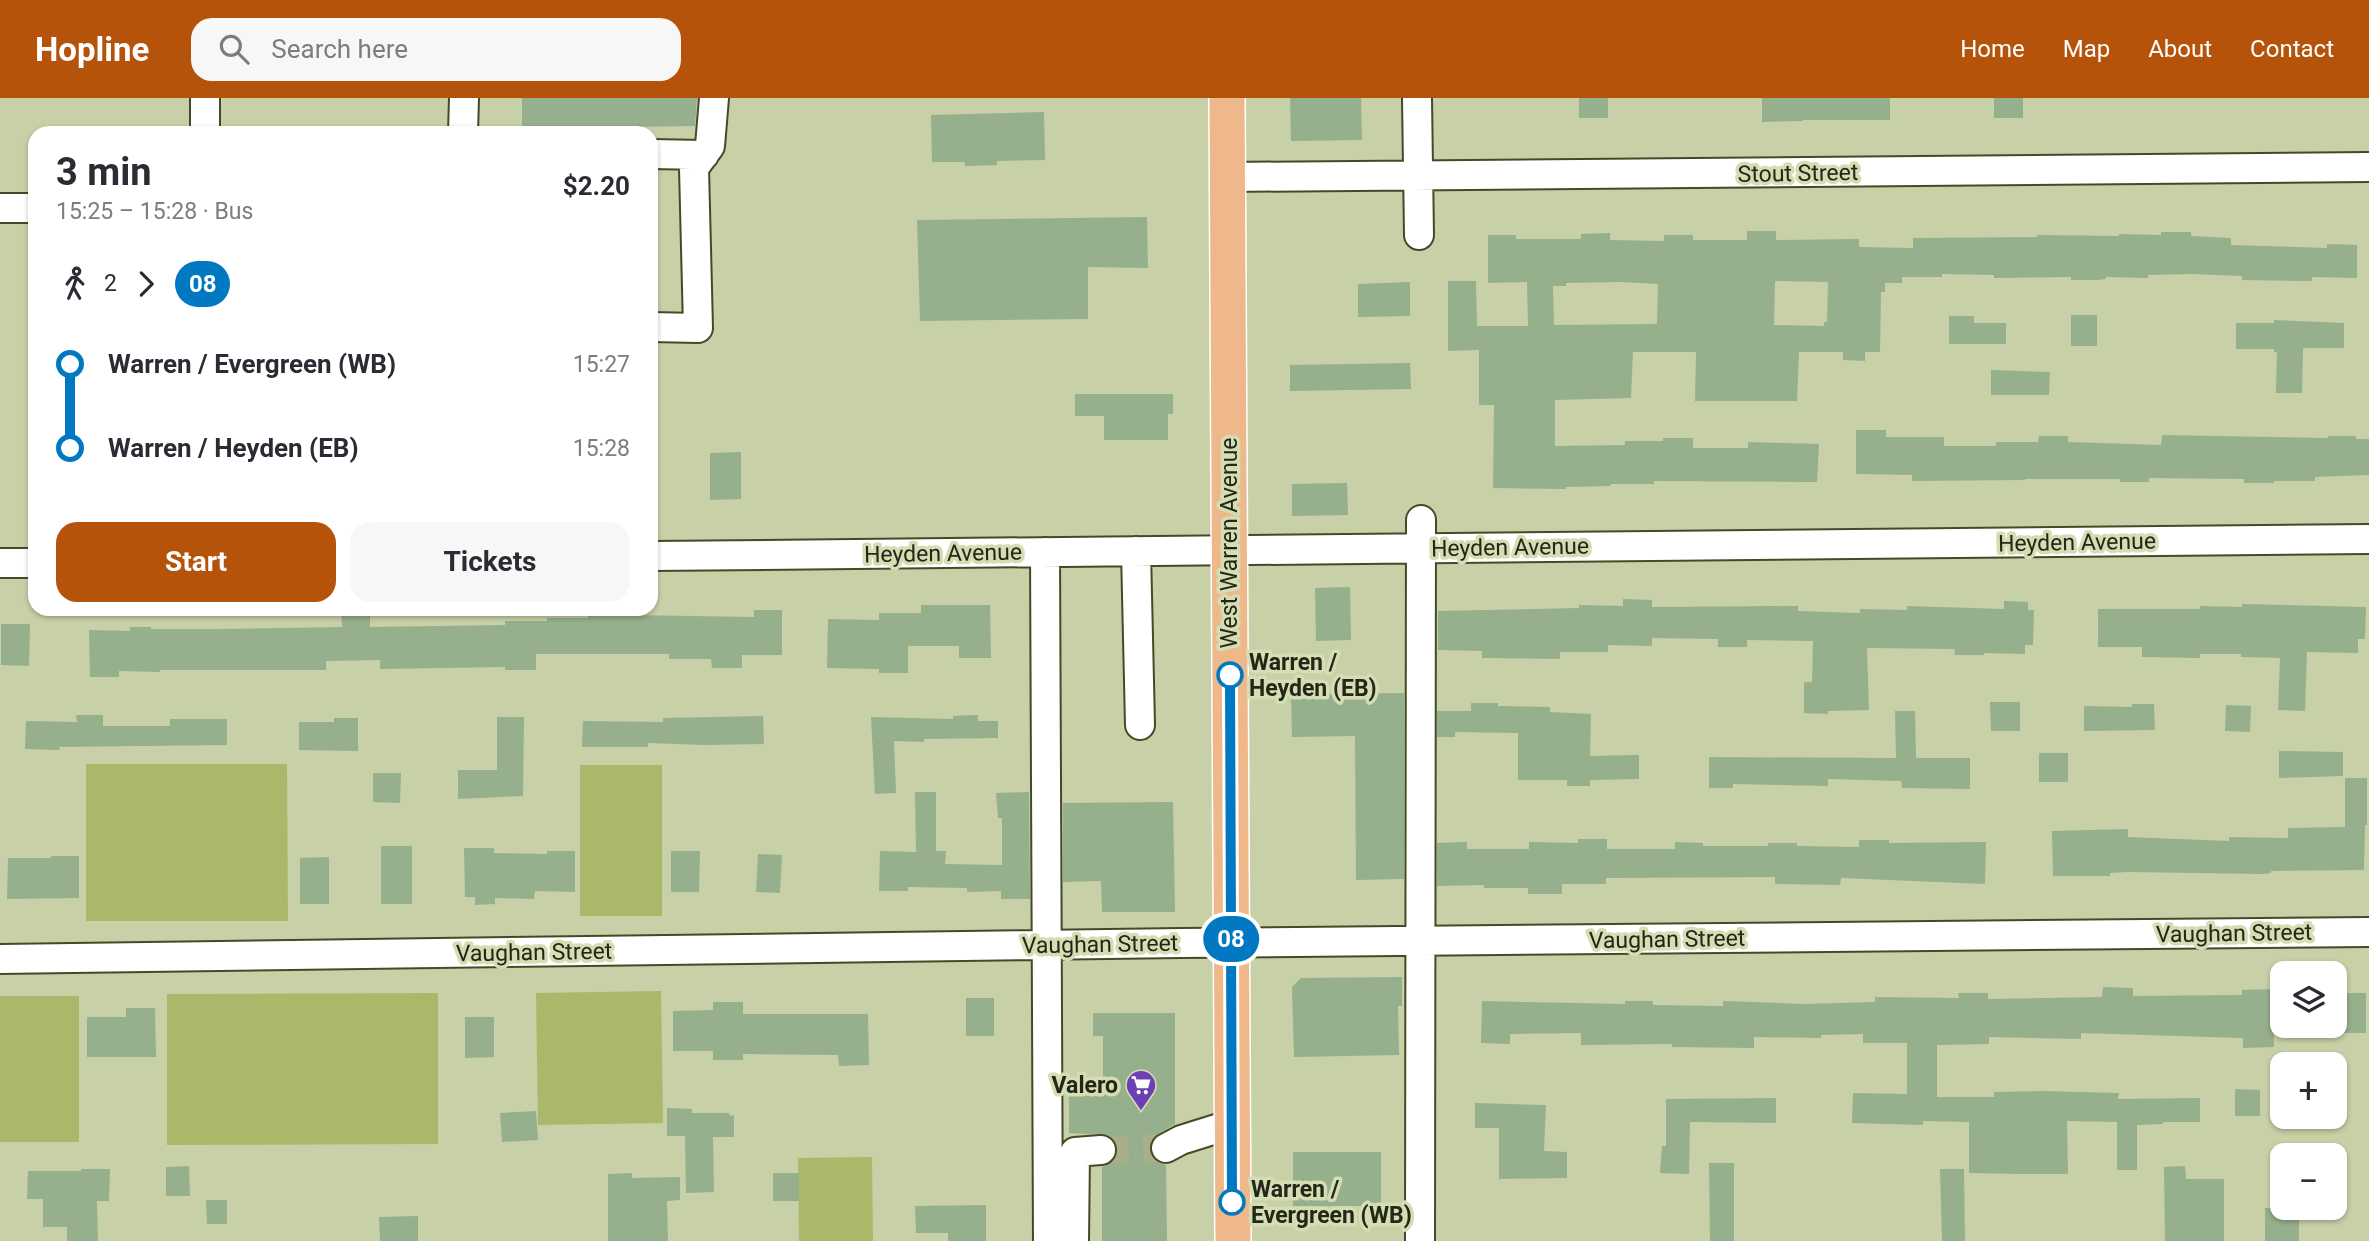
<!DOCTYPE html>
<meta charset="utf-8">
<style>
:root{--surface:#fff;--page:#f7f7f7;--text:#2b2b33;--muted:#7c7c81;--accent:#b45309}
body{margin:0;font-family:Roboto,sans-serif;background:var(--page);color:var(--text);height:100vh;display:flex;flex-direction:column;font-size:26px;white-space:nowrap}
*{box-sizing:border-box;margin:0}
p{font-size:23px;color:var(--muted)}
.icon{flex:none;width:38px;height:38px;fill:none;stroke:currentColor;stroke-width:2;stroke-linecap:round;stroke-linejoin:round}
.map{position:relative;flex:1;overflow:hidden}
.sheet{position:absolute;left:28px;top:28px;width:630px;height:490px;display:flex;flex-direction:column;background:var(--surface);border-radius:21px;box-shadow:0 2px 5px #0004}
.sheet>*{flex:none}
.badge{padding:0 14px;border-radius:23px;font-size:24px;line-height:46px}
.controls{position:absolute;left:2270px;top:863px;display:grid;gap:14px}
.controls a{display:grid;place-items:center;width:77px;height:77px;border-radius:14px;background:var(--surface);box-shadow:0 2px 5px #0004;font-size:35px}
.map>.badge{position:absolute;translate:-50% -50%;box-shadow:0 0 0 4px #fff}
.legs{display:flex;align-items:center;gap:10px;height:77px;padding:0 28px;font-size:23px}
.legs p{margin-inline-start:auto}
.overview{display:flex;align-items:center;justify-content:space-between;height:119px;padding:0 28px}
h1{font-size:38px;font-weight:700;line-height:52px}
.action{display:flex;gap:14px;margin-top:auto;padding:14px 28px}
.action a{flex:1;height:80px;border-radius:21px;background:var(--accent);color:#fff;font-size:28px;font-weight:700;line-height:80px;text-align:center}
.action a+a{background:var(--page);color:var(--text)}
ul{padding:0 28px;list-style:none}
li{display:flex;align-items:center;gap:24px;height:84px;font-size:26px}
li i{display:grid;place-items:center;width:10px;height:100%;margin:0 9px;background:currentColor}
li i::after{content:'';width:18px;height:18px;margin:-9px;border:5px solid;border-radius:50%;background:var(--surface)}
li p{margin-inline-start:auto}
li:first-child i{background:linear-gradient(#0000 50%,currentColor 0)}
li:last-child i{background:linear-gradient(currentColor 50%,#0000 0)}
header{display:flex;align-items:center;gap:42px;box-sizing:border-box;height:98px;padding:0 35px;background:var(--accent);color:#fff}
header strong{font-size:33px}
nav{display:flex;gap:38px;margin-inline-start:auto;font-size:24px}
.search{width:490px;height:63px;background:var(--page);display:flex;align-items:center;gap:18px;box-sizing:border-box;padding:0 24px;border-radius:21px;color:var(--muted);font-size:26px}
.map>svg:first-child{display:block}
.green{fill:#aab869}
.building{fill:#96af8c;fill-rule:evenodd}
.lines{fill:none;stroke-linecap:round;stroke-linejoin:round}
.minor-tunnel{stroke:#a7ae8a;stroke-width:28;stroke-dasharray:28 14;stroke-linecap:butt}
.minor-casing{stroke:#444a26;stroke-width:32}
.major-casing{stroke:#fff;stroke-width:38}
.minor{stroke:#fff;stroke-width:28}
.major{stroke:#efb88a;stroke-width:35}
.line-1-casing{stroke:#fff;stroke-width:16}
.line-1{stroke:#0079c2;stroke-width:10}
.stop-1-dot{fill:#fff;stroke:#0079c2;stroke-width:3.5}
.labels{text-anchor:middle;stroke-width:7;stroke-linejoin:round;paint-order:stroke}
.street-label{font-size:23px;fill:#242717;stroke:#d4ddb3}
.stop-label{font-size:23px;font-weight:bold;fill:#242717;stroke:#d4ddb3;text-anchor:start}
.poi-label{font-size:23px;font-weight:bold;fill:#242717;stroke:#d4ddb3;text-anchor:end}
</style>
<header>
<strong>Hopline</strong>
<div class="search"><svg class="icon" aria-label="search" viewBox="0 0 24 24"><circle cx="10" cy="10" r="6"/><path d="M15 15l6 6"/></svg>Search here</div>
<nav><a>Home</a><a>Map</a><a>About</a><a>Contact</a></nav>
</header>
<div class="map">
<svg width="2369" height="1143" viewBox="0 0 2369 1143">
<rect width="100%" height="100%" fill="#c8d0a7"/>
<path class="green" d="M 86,666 L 287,666 L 288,823 L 86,823 Z
M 580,667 L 662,667 L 662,818 L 580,818 Z
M 661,893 L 663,1025 L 538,1027 L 536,895 Z
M 438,895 L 438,1046 L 167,1047 L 167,896 Z
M 0,898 L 79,898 L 79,1044 L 0,1044 Z
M 872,1059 L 873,1143 L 799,1143 L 798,1060 Z"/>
<path class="building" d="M 522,0 L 697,0 L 695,28 L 628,29 L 628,35 L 598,35 L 598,29 L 522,29 Z
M 1290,0 L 1361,0 L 1362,42 L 1291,43 Z
M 1579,0 L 1608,0 L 1608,20 L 1579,20 Z
M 1762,0 L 1890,0 L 1890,22 L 1803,22 L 1803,23 L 1762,24 Z
M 1994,0 L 2023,0 L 2023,20 L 1994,20 Z
M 1044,14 L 1045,62 L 997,63 L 997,67 L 965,68 L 965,64 L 932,64 L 931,17 Z
M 1147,119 L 1148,170 L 1088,169 L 1088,221 L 920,223 L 917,122 Z
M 1747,133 L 1776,133 L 1776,142 L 1859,141 L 1859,149 L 1913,150 L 1913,140 L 2037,139 L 2037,137 L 2119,138 L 2119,136 L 2161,137 L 2161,134 L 2191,134 L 2191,138 L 2231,140 L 2231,147 L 2327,150 L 2327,146 L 2357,147 L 2357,180 L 2312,179 L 2312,183 L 2242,182 L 2242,178 L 2190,176 L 2148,177 L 2148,180 L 2106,179 L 2106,181 L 2097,182 L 2071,182 L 2071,179 L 1994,180 L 1994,177 L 1942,176 L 1942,179 L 1902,179 L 1902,185 L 1885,185 L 1885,194 L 1881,194 L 1880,254 L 1865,254 L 1865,263 L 1843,262 L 1843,254 L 1799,254 L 1797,303 L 1695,303 L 1696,254 L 1633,254 L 1631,300 L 1555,302 L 1555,348 L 1625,347 L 1625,343 L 1663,343 L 1663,340 L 1693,340 L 1693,350 L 1748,350 L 1748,344 L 1819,346 L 1817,384 L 1654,383 L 1654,386 L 1611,386 L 1610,388 L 1566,389 L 1566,391 L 1493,390 L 1494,307 L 1479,307 L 1479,252 L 1448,253 L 1448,183 L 1476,183 L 1477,228 L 1528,228 L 1527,184 L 1488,185 L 1488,137 L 1516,137 L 1516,141 L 1581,141 L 1581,136 L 1610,135 L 1610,142 L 1664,143 L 1664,137 L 1693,137 L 1693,142 L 1747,142 ZM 1775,183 L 1828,184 L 1827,224 L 1824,224 L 1824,228 L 1774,227 ZM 1622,184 L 1658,186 L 1657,226 L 1554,227 L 1553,188 L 1566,188 L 1566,185 Z
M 1410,184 L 1410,218 L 1358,219 L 1358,186 Z
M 2071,217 L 2097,217 L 2097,248 L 2071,248 Z
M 1949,218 L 1974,218 L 1974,225 L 2006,225 L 2006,246 L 1949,246 Z
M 2274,222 L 2344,225 L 2344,250 L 2303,250 L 2302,295 L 2276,295 L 2277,254 L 2274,254 L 2274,251 L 2236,251 L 2236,225 L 2274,225 Z
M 1410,265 L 1411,291 L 1290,293 L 1290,267 Z
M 1991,272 L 2050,274 L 2049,297 L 1991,297 Z
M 1075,296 L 1173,296 L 1173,316 L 1168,316 L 1168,342 L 1104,342 L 1104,318 L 1075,318 Z
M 1856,332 L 1886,332 L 1886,339 L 1944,339 L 1944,348 L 1996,348 L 1996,344 L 2038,344 L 2039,338 L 2068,338 L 2068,344 L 2161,347 L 2162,337 L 2328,340 L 2328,338 L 2356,338 L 2356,341 L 2369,341 L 2369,377 L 2315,379 L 2315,383 L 2274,383 L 2274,385 L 2244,385 L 2244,381 L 2149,380 L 2149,384 L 2120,384 L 2120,381 L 2025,381 L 2025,382 L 1912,383 L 1912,377 L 1856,376 Z
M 741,354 L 741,401 L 710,402 L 710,355 Z
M 1347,385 L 1348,417 L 1292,418 L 1292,386 Z
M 1350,489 L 1351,542 L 1316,543 L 1315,490 Z
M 1623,501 L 1652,502 L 1652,509 L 1798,508 L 1798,513 L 1860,515 L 1860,511 L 1907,512 L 1907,508 L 2004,511 L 2004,503 L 2028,504 L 2028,512 L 2034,512 L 2033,547 L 2025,547 L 2025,556 L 1984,555 L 1984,557 L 1954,557 L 1955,551 L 1867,550 L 1869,612 L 1828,613 L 1828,616 L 1804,615 L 1804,584 L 1812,584 L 1813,543 L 1747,542 L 1747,549 L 1718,549 L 1718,541 L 1652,540 L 1652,548 L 1608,547 L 1608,554 L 1560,554 L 1560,561 L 1482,560 L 1482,553 L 1438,552 L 1438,513 L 1579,510 L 1579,507 L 1623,508 Z
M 2242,506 L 2366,509 L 2365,541 L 2358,541 L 2358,555 L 2307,554 L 2305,613 L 2278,612 L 2280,560 L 2241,559 L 2241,556 L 2200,556 L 2200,560 L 2142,559 L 2142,549 L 2098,549 L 2098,511 L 2200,511 L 2200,508 L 2242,509 Z
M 921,507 L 990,507 L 991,560 L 959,560 L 959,548 L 908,548 L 908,575 L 879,575 L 879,571 L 827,570 L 828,521 L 879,522 L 879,515 L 921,515 Z
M 754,512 L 782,512 L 782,557 L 742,557 L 742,570 L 712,570 L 711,561 L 669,561 L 669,556 L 536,556 L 536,572 L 505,572 L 505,569 L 380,571 L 380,562 L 326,563 L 326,572 L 160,572 L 160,574 L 119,573 L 119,579 L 90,579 L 89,532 L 130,533 L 130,529 L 151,529 L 151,531 L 220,531 L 342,529 L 341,513 L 370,513 L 370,529 L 505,527 L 505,523 L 547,523 L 547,520 L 588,520 L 588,518 L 629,517 L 754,519 Z
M 1,526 L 30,526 L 29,568 L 1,567 Z
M 1404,595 L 1404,781 L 1356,782 L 1355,638 L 1292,639 L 1291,596 Z
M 1990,604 L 2020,604 L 2020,633 L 1991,633 Z
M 1471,605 L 1498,605 L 1498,608 L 1550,609 L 1550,614 L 1591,616 L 1590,658 L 1639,657 L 1639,681 L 1590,682 L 1590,688 L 1567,688 L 1567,682 L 1518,682 L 1518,635 L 1455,634 L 1455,639 L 1437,639 L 1437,613 L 1471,613 Z
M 2132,606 L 2154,606 L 2155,632 L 2084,633 L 2084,608 L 2132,609 Z
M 2226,607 L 2251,608 L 2250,634 L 2225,633 Z
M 1895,613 L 1915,613 L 1916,660 L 1970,660 L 1970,691 L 1902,690 L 1901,683 L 1828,681 L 1828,688 L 1733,686 L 1733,690 L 1709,690 L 1709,659 L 1896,660 Z
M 76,617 L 103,617 L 103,628 L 170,628 L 170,621 L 227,621 L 227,647 L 59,649 L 60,652 L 25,651 L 26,623 L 77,624 Z
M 978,617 L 978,623 L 998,623 L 998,640 L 924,641 L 924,644 L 894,643 L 896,695 L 875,696 L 871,619 L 953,621 L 953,618 Z
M 763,618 L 764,646 L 705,647 L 648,645 L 648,649 L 582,649 L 583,623 L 663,624 L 663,620 Z
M 497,619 L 524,619 L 523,698 L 458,701 L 458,672 L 497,672 Z
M 334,620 L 358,620 L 358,653 L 299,652 L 299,624 L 334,624 Z
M 2279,653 L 2343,654 L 2343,678 L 2279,680 Z
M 2039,655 L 2068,655 L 2068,684 L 2039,684 Z
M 373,675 L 401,675 L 400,705 L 373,704 Z
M 2345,680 L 2367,680 L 2367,727 L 2365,727 L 2364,772 L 2271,773 L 2271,775 L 2263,776 L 2128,774 L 2110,775 L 2110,778 L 2053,778 L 2052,733 L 2128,731 L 2128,739 L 2229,743 L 2229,739 L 2288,740 L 2288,730 L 2345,729 Z
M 915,694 L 936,694 L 936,753 L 946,753 L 945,766 L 1002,767 L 1002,720 L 998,720 L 996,695 L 1029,694 L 1030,801 L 1001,801 L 1001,793 L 967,794 L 967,790 L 908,789 L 908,793 L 879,793 L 880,753 L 916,754 Z
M 1173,704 L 1175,814 L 1102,814 L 1101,783 L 1063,784 L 1063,705 Z
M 1578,741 L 1607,741 L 1607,751 L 1675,751 L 1675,744 L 1703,745 L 1703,748 L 1768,748 L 1768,745 L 1797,745 L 1797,748 L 1859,749 L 1859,742 L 1889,742 L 1889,745 L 1986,744 L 1985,786 L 1841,780 L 1840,787 L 1775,786 L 1775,779 L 1606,780 L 1606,786 L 1562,786 L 1562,796 L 1528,796 L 1528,790 L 1484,790 L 1484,787 L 1437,788 L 1437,745 L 1467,744 L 1467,751 L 1529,751 L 1529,744 L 1578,745 Z
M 381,748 L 412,748 L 412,806 L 381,806 Z
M 464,750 L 494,750 L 494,755 L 547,756 L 547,753 L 575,753 L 575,794 L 535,793 L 534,801 L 495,800 L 495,806 L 475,807 L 475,799 L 465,799 Z
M 671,753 L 700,753 L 699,794 L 671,794 Z
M 758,756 L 782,757 L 780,795 L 756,794 Z
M 51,758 L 79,758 L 79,800 L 7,801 L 8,760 L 51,760 Z
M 329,759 L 329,806 L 300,806 L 300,760 Z
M 1402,879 L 1402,908 L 1398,908 L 1399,957 L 1294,959 L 1292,889 L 1301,880 Z
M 2103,889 L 2133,890 L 2133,898 L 2242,897 L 2242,892 L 2273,891 L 2274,949 L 2243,950 L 2243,940 L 2081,935 L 2081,941 L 1989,939 L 1989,946 L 1937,947 L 1937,999 L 1994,999 L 1994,994 L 2041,993 L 2119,995 L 2118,1001 L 2200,1000 L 2200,1024 L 2163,1024 L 2163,1026 L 2137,1027 L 2137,1072 L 2117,1072 L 2117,1024 L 2067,1023 L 2068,1076 L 2024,1076 L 1969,1075 L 1969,1024 L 1923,1023 L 1923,1027 L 1852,1025 L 1853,995 L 1907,996 L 1907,945 L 1863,945 L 1863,936 L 1821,937 L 1821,940 L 1754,939 L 1754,950 L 1672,949 L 1672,946 L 1581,947 L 1581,935 L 1510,936 L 1510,946 L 1481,945 L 1482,903 L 1625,906 L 1625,903 L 1653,903 L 1653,907 L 1723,908 L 1723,903 L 1804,906 L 1875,904 L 1875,899 L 1959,900 L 1958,895 L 1988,895 L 1988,901 L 2102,899 Z
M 2339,895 L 2366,895 L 2366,935 L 2339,935 Z
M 966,900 L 994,900 L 994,938 L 966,938 Z
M 713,904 L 743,904 L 743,916 L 868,916 L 869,967 L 839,968 L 838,957 L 743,956 L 743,962 L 713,962 L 713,953 L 673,953 L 673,913 L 713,912 Z
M 126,910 L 155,910 L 156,959 L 87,959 L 87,919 L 126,919 Z
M 1093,915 L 1175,915 L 1175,1026 L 1158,1036 L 1152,1042 L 1149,1050 L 1152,1058 L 1157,1064 L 1166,1067 L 1167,1143 L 1102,1143 L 1102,1069 L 1110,1066 L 1116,1060 L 1117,1050 L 1114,1042 L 1108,1037 L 1069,1035 L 1069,986 L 1103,986 L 1103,938 L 1093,938 Z
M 465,919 L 494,919 L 494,959 L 465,960 Z
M 2235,991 L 2260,992 L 2260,1018 L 2235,1018 Z
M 1776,1000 L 1776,1025 L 1690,1024 L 1689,1076 L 1660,1075 L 1662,1048 L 1666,1048 L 1666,1001 Z
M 1475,1005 L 1546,1007 L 1544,1053 L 1567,1054 L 1567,1080 L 1499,1081 L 1499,1030 L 1475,1030 Z
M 667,1010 L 692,1011 L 692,1015 L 729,1015 L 730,1018 L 734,1017 L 734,1039 L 713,1039 L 714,1094 L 686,1095 L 685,1038 L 667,1038 Z
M 536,1013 L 538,1042 L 502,1044 L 500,1015 Z
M 1293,1054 L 1381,1054 L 1381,1108 L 1293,1108 Z
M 1709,1065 L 1734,1065 L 1734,1143 L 1710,1143 Z
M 189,1068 L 190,1098 L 166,1098 L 166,1069 Z
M 2185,1068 L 2186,1081 L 2224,1081 L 2224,1143 L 2165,1143 L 2164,1069 Z
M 81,1071 L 110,1071 L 109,1103 L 97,1103 L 98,1143 L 67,1143 L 67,1129 L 43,1129 L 43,1101 L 27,1101 L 28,1073 L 81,1073 Z
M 1940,1071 L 1964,1071 L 1965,1143 L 1942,1143 Z
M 632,1075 L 632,1080 L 680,1079 L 680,1102 L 667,1103 L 668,1143 L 608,1143 L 608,1076 Z
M 773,1075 L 799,1075 L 799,1103 L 773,1103 Z
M 206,1102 L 227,1102 L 227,1126 L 207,1126 Z
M 986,1107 L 986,1143 L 948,1143 L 948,1135 L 916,1135 L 915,1108 Z
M 2265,1110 L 2299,1111 L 2299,1143 L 2265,1143 Z
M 418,1118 L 418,1143 L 380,1143 L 379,1119 Z"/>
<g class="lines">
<path class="minor-tunnel" d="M 1101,1052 L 1166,1050"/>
<g class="minor-casing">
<path id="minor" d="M 205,0 L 205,35
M 1417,0 L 1419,137
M 463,35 L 464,0
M 651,56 L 704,57
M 1228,79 L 2369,69
M 0,110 L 35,110
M 651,229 L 698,230 L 694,70 L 710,48 L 714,0
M 1136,453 L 1140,627
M 1045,454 L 1048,1143
M 651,458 L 2369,441
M 0,465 L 35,465
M 0,861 L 1181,845 L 2369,834
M 1166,1050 L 1181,1042 L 1232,1026
M 1074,1143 L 1075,1054 L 1101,1052
M 1420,1143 L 1421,422"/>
</g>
<g class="major-casing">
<path id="major" d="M 1227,0 L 1233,1143"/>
</g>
<use href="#minor" class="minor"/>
<use href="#major" class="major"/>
</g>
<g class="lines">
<g class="line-1-casing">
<path id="line-1" d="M 1230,577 L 1232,1104"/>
</g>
<use href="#line-1" class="line-1"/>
</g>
<defs>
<g id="supermarket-pin" transform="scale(1.575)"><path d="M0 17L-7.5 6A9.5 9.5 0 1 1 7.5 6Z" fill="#6d3fb6" stroke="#d4ddb3"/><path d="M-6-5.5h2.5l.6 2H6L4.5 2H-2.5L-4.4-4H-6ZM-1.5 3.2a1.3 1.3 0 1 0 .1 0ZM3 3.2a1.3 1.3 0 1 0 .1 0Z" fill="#fff"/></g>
</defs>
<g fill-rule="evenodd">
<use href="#supermarket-pin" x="1141" y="987"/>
</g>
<g class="stop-1-dot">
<circle cx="1230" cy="577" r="12"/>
<circle cx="1232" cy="1104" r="12"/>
</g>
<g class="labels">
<g class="street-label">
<text transform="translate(1798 75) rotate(-1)" y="8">Stout Street</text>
<text transform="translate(2077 444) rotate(-1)" y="8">Heyden Avenue</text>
<text transform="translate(1229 445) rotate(-90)" y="8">West Warren Avenue</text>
<text transform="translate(1510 449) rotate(-1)" y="8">Heyden Avenue</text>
<text transform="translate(943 455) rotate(-1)" y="8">Heyden Avenue</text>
<text transform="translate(2234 835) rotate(-1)" y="8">Vaughan Street</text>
<text transform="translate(1667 841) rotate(-1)" y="8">Vaughan Street</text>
<text transform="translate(1100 846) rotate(-1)" y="8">Vaughan Street</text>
<text transform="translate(534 854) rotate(-1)" y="8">Vaughan Street</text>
</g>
<g class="stop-label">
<text x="1249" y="572">Warren /<tspan x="1249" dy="26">Heyden (EB)</tspan></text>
<text x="1251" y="1099">Warren /<tspan x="1251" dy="26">Evergreen (WB)</tspan></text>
</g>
<g class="poi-label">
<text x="1118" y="995">Valero</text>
</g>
</g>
</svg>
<div class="controls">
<a><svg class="icon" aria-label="layers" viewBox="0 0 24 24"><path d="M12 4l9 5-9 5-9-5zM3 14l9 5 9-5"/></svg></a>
<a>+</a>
<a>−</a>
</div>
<b class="badge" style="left:1231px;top:841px;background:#0079c2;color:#fff">08</b>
<section class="sheet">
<div class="overview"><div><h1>3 min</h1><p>15:25 – 15:28 · Bus</p></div><b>$2.20</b></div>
<div class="legs"><svg class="icon" aria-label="walk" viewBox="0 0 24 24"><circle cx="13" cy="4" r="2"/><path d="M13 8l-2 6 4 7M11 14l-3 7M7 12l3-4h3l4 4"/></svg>2<svg class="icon" aria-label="forward" viewBox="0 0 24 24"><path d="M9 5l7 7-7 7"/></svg><b class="badge" style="background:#0079c2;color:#fff">08</b></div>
<ul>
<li><i style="color:#0079c2"></i><b>Warren / Evergreen (WB)</b><p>15:27</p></li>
<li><i style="color:#0079c2"></i><b>Warren / Heyden (EB)</b><p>15:28</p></li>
</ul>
<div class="action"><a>Start</a><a>Tickets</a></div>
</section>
</div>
